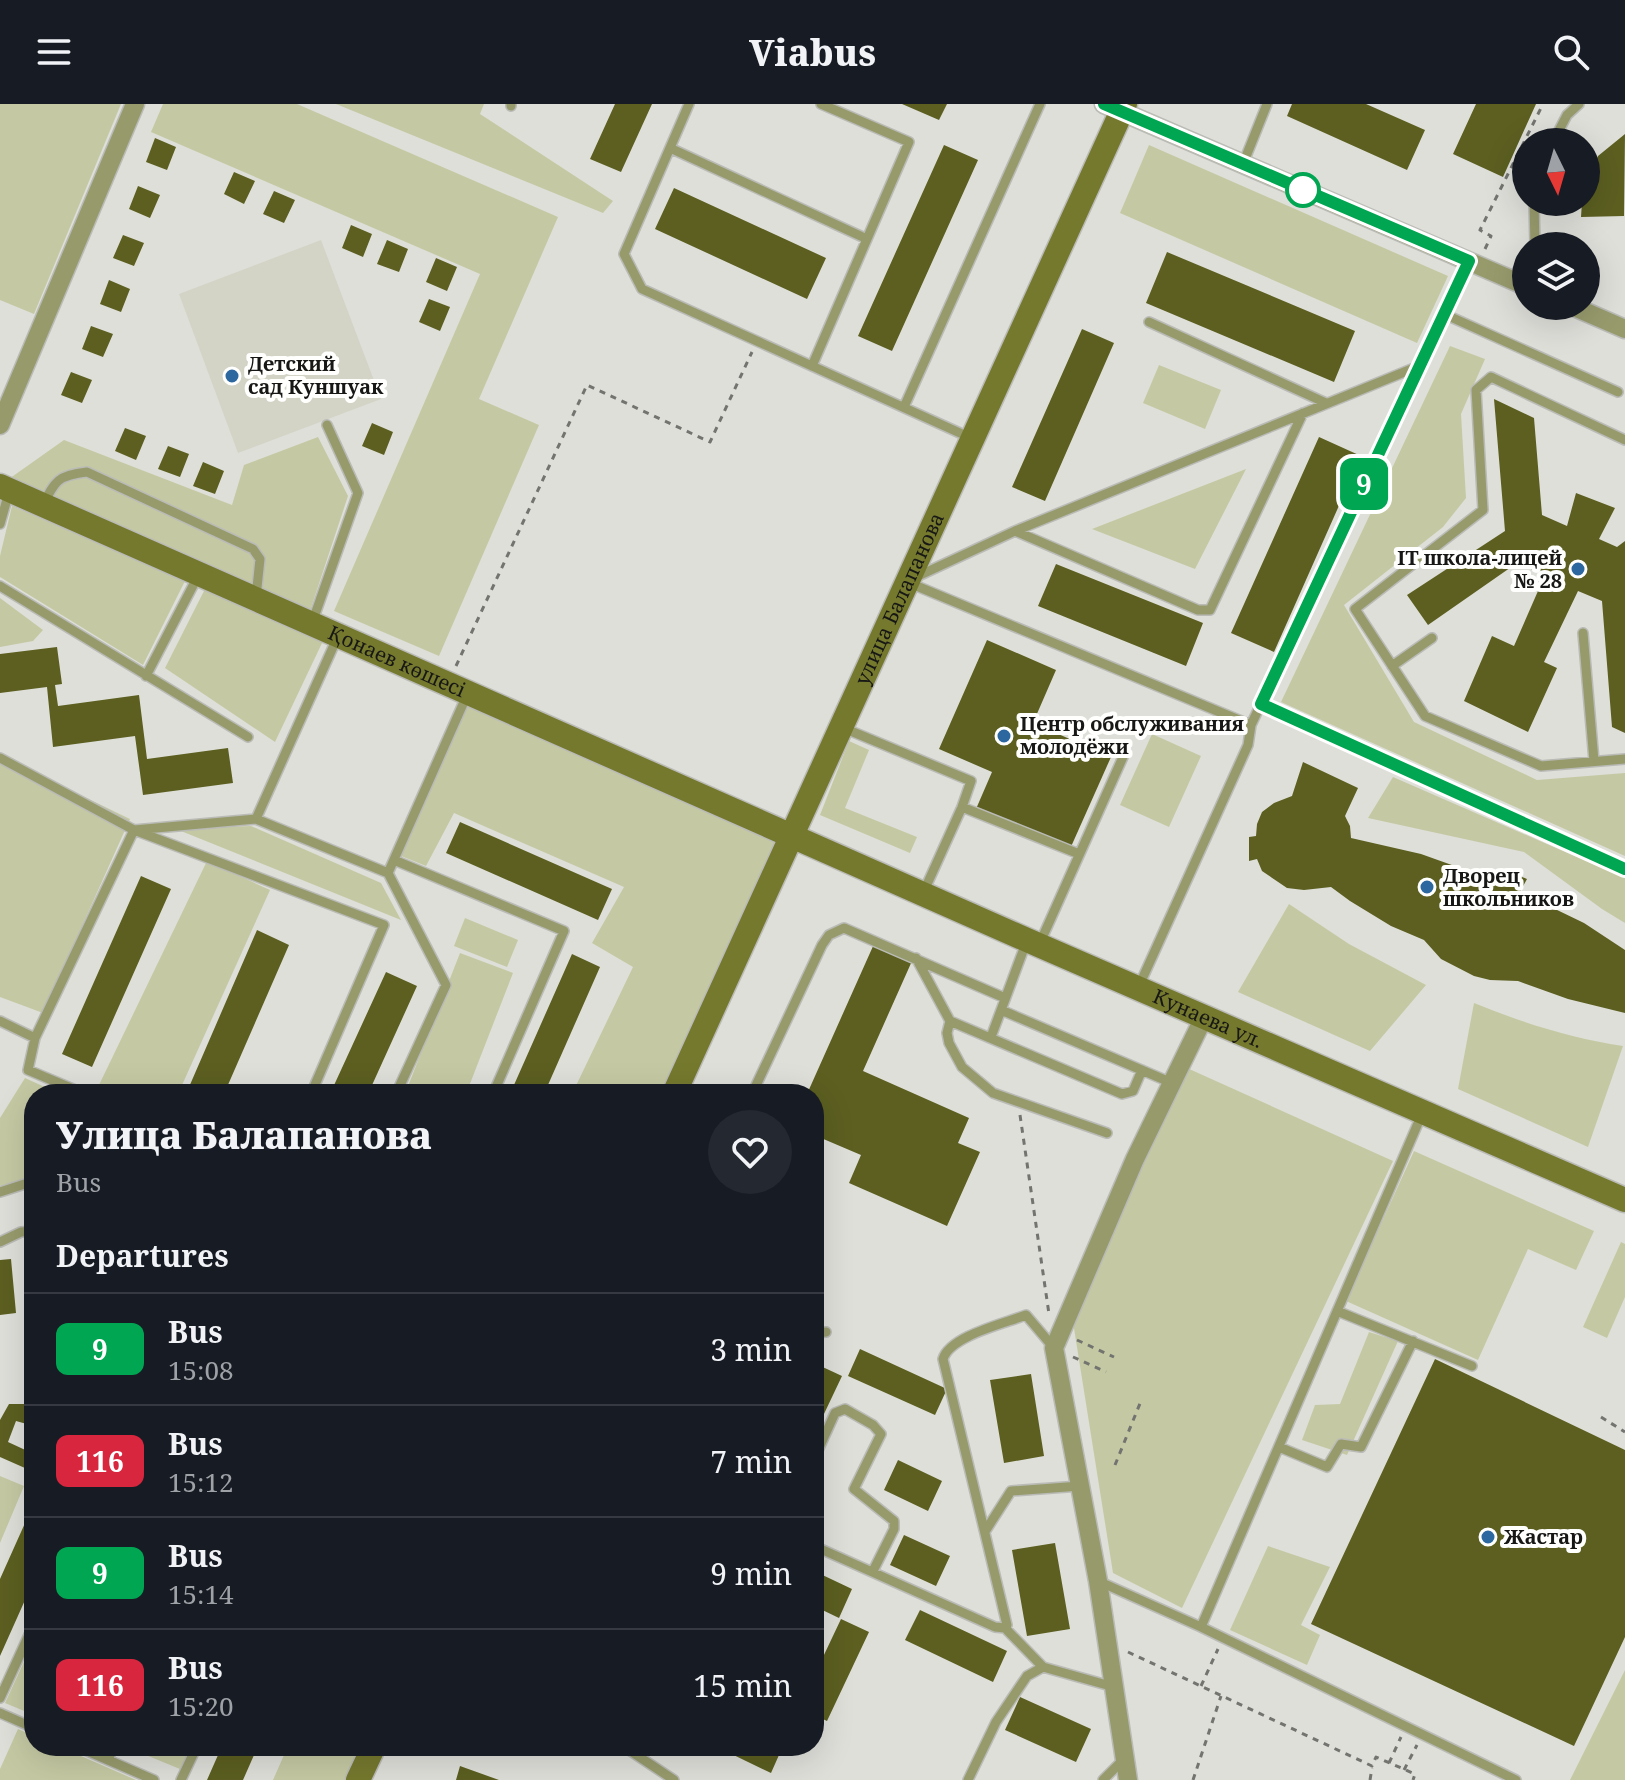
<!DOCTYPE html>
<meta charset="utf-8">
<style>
:root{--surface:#171b24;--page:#242831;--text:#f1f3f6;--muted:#9ea1a6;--line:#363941}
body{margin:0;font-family:"Noto Serif",serif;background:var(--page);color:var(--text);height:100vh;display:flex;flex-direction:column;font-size:30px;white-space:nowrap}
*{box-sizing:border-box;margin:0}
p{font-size:26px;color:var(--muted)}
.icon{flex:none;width:44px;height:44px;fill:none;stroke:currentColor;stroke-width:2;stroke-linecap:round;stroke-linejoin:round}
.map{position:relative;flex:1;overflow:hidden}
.panel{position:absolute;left:24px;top:980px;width:800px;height:672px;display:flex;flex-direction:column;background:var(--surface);border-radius:32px;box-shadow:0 8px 32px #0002}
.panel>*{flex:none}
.badge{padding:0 16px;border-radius:12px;font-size:28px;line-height:52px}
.needle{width:52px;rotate:175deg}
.controls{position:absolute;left:1512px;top:24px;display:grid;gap:16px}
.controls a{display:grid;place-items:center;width:88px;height:88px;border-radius:50%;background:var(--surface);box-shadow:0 8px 32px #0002;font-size:40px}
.map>.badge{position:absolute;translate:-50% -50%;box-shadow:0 0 0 4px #fff}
h2{padding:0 32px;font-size:30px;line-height:72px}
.round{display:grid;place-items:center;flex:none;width:84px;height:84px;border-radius:42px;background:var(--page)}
.overview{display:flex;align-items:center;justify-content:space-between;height:136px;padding:0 32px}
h1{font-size:38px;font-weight:800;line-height:60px}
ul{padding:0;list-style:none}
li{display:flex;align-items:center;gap:24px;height:112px;padding:0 32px;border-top:2px solid var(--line)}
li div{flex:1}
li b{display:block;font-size:30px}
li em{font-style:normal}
li .badge{min-width:88px;font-weight:700;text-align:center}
header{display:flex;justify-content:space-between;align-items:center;height:104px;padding:0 32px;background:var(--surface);font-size:36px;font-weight:800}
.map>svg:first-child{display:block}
.built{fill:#d3d4c6}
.green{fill:#c5c9a3}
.building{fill:#5c5f20}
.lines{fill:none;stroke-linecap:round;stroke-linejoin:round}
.lane-casing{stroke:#babbb6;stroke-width:12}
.street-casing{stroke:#babbb6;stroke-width:21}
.secondary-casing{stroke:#babbb6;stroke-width:27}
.path{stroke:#737470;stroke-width:3;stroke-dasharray:6 6;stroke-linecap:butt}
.lane{stroke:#979b6c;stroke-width:9}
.street{stroke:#979b6c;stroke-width:18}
.secondary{stroke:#75792e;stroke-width:24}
.line-casing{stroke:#fff;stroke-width:18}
.line{stroke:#00a651;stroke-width:12}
.stop-dot{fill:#fff;stroke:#00a651;stroke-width:4}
.poi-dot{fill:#2c679f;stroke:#fffffe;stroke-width:3}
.labels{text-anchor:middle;stroke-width:8;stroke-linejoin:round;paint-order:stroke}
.poi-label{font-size:20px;font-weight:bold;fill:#171715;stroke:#fffffe;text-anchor:start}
.street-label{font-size:20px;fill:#171715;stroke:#fffffe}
</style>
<header><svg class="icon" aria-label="menu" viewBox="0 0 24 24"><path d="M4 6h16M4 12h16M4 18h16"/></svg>Viabus<svg class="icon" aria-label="search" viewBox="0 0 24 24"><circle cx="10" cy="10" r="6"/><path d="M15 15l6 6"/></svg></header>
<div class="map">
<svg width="1625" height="1676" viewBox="0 0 1625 1676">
<rect width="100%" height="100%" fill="#dedfd9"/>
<path class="built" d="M 321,136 L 381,295 L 238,349 L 179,190 Z"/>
<path class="green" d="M 0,0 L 121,0 L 34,210 L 0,196 Z
M 163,0 L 297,0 L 558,113 L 479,295 L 539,321 L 439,552 L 334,507 L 480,170 L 151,28 Z
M 336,0 L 484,0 L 480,10 L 613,97 L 603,109 Z
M 1149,41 L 1448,172 L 1417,239 L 1120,109 Z
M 1450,242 L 1485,255 L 1461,310 L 1466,394 L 1443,423 L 1344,501 L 1414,618 L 1537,676 L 1625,669 L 1625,752 L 1281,598 Z
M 1159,261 L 1221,286 L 1205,325 L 1143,299 Z
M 318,333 L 348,392 L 309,510 L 6,377 L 64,336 L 232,401 L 244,361 Z
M 1246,365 L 1195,465 L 1092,425 Z
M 12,402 L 185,477 L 143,561 L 0,473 L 0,452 Z
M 206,483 L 323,537 L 275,638 L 165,564 Z
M 0,494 L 43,526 L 33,537 L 0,543 Z
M 470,594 L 786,737 L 668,990 L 572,990 L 633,863 L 592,839 L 624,783 L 454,709 L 426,762 L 401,752 Z
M 1152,630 L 1201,652 L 1169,723 L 1120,701 Z
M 849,637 L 869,646 L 845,704 L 917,733 L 910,749 L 820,711 Z
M 0,652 L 130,715 L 43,909 L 0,893 Z
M 1393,673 L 1625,774 L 1625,819 L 1602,805 L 1524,748 L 1368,714 Z
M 251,722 L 381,779 L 401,816 L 176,725 Z
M 207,757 L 270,786 L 178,990 L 120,990 L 99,981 Z
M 1289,800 L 1349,840 L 1426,881 L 1370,947 L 1238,888 Z
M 465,814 L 518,836 L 507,863 L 454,842 Z
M 460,849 L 513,869 L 466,990 L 405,990 Z
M 1474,899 C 1523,919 1571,934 1623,942 L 1588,1043 L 1458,985 Z
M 1187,964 L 1393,1057 L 1182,1504 L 1113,1469 L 1073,1218 Z
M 25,974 L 60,990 L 34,990 L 34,1072 L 0,1082 L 0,1014 Z
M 1414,1047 L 1594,1127 L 1576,1166 L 1528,1145 L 1478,1256 L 1346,1197 Z
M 1621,1138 L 1625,1140 L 1625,1193 L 1607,1234 L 1583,1223 Z
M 1369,1228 L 1398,1237 L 1347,1351 L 1302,1336 L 1315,1301 L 1340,1300 Z
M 0,1372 L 24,1382 L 0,1439 Z
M 1268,1442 L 1330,1463 L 1301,1521 L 1320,1531 L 1307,1561 L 1230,1526 Z
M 34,1536 L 34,1611 L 5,1599 Z
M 1625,1566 L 1625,1676 L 1570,1676 Z
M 18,1625 L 34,1632 L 34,1642 L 58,1642 L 136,1676 L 0,1676 L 0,1665 Z
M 145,1642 L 191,1642 L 180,1665 L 141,1649 Z
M 288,1642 L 368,1642 L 352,1676 L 273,1676 Z"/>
<path class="building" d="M 615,0 L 652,0 L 621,68 L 590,55 Z
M 902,0 L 947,0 L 939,16 Z
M 1292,0 L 1366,0 L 1425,26 L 1407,66 L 1287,12 Z
M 1476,0 L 1536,0 L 1503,73 L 1453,50 Z
M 1625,30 L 1624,112 L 1581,113 L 1582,98 L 1586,98 L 1586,76 L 1598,52 Z
M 155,34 L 176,43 L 167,66 L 146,58 Z
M 944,41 L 978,56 L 892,247 L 858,232 Z
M 234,68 L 255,77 L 244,100 L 224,90 Z
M 138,82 L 160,91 L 150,114 L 129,105 Z
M 674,84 L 826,154 L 807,195 L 655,125 Z
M 274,87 L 295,96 L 284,119 L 263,110 Z
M 351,121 L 372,130 L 363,153 L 342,144 Z
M 123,131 L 144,139 L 134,162 L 113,154 Z
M 387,136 L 408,145 L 399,168 L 377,160 Z
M 1167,148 L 1355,227 L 1334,278 L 1146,199 Z
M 436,154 L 457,163 L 447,187 L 426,178 Z
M 109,176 L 130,185 L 121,208 L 100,200 Z
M 429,195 L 450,203 L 440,227 L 419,218 Z
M 91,222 L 113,230 L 103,253 L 82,245 Z
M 1082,225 L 1114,239 L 1045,397 L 1012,383 Z
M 71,268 L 92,276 L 82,299 L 61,291 Z
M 1494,295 L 1534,314 L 1542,411 L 1567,422 L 1576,389 L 1615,404 L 1599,435 L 1617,443 L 1625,437 L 1625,629 L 1612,623 L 1602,497 L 1578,487 L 1544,558 L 1557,564 L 1528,628 L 1464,597 L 1492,532 L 1514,542 L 1545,471 L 1517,459 L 1428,521 L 1407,491 L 1505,427 Z
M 372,319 L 393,328 L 384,351 L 362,342 Z
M 125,324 L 146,332 L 136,356 L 115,347 Z
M 1319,333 L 1361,352 L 1274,548 L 1231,529 Z
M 168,342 L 189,350 L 180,373 L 158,365 Z
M 203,358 L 224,367 L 215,390 L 193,382 Z
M 1056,460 L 1203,519 L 1186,562 L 1038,502 Z
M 987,536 L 1056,566 L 1033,619 L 1111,653 L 1070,745 L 976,705 L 992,668 L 939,645 Z
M 57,543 L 62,580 L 55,581 L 58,602 L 139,591 L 147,655 L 228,644 L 233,679 L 143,691 L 135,632 L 53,643 L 47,583 L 0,589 L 0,550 Z
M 1303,658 L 1358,684 L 1345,712 L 1350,722 L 1351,734 L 1421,750 L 1505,780 L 1506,767 L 1527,775 L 1520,788 L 1584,819 L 1625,846 L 1625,909 L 1568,895 L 1518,877 L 1490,876 L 1474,872 L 1441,855 L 1424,836 L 1391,822 L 1350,797 L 1331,783 L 1304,786 L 1287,784 L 1262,767 L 1257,755 L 1249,757 L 1249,733 L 1256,732 L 1257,720 L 1262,708 L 1274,699 L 1292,692 Z
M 460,718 L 612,785 L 598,816 L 446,749 Z
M 141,772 L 171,785 L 92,963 L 62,950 Z
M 257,826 L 289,841 L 224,990 L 186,990 Z
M 874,840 L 912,857 L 863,967 L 969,1014 L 958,1039 L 980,1048 L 947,1122 L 849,1079 L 861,1051 L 814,1031 L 814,990 L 807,990 Z
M 572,850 L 600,863 L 544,990 L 510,990 Z
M 386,868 L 417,882 L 368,990 L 330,990 Z
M 11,1155 L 16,1209 L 0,1211 L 0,1156 Z
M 860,1245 L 947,1285 L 935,1311 L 848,1272 Z
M 1435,1255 L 1625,1346 L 1625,1533 L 1574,1642 L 1311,1520 Z
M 814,1259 L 842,1272 L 814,1331 Z
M 1031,1270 L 1044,1352 L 1004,1359 L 990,1276 Z
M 9,1300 L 34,1300 L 34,1322 L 16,1317 L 8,1338 L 34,1350 L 34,1368 L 0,1353 L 0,1316 Z
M 898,1356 L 942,1377 L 928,1407 L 884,1386 Z
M 34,1399 L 34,1476 L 0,1552 L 0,1475 Z
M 904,1431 L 950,1452 L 936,1482 L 890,1461 Z
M 1055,1439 L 1070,1525 L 1027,1532 L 1012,1446 Z
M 814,1467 L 852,1485 L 839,1514 L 814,1502 Z
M 920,1506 L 1007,1547 L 993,1578 L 905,1536 Z
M 841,1515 L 869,1528 L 827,1617 L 814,1611 L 814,1572 Z
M 1020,1593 L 1091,1625 L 1076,1658 L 1005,1626 Z
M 222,1642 L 258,1642 L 243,1676 L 207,1676 Z
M 715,1642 L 783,1642 L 771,1669 Z
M 460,1662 L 499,1676 L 456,1676 Z"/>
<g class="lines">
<g class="lane-casing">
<path id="lane" d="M 689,0 L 624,150 L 642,185 L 971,334
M 511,2 L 511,0
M 1553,38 L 1567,11 L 1579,0
M 670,44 L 867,135
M 1243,60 L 1267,0
M 1534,98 L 1535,142
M 1444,210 L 1618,288
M 1149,218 L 1326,299
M 812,262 L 909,38 L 821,0
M 904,303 L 1040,0
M 1625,336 L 1491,273 L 1476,286 L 1483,406 L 1355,505 L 1425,612 L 1541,662 L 1625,655
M 43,401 C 55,377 58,371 87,368 L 253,445 L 260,455 L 256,493
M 0,420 L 9,388
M 1015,427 L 1198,506 L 1210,506 L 1303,309
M 916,473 L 1015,427 L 1419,262
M 907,478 L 1251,621 L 1469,157
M 0,482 L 248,633
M 312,519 L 358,389 L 327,321
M 1583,529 L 1594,657
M 1392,562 L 1432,534
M 146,572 L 198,472
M 1261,600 L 1625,765
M 841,623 L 971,677 L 962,703 L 924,787
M 0,654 L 134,726 L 384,821 L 311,990
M 962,703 L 1079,750
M 256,715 L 388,769 L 467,591
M 394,756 L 564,827 L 493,990
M 388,769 L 446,881 L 396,990
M 1039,841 L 1123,653
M 916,854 L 950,917 L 1122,990 L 1133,987 L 1142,966
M 1139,882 L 1248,641 L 1251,621
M 1001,906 L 1172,979
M 0,917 L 35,934
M 950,917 L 947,929 L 949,939 L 962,963 L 993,989 L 1107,1029
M 991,933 L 1026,839
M 85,990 L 28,966 L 35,934 L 134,726 L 256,715 L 338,532
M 752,990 L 822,841 L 829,831 L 844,824 L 1005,894
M 1422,1010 L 1201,1523 L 1516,1676
M 814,1082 L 817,1084
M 0,1088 L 34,1077
M 0,1138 L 21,1128 L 34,1127
M 1337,1207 L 1472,1262
M 814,1229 L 826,1228
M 1279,1343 L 1327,1363 L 1341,1340 L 1361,1343 L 1413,1237
M 814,1355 L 835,1309 L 845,1305 L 873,1321 L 881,1330 L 854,1385 L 894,1417 L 894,1425 L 873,1467
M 986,1426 L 1011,1387 L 1080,1382
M 814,1442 L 995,1523 L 1005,1524 L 1007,1521 L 943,1255 C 950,1232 1003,1220 1026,1211 L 1054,1244
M 1098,1477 L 1201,1523
M 1005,1524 L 1043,1563
M 0,1594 L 34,1520
M 0,1609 L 34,1624
M 76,1642 L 154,1676
M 623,1642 L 674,1676
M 108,1656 L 114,1642
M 181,1676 L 197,1642
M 968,1676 L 996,1618 L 1027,1572 L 1043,1563 L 1114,1583
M 1103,1676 L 1123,1656"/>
</g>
<g class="street-casing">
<path id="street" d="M 1104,0 L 1526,182
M 1572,202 L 1625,225
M 0,321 L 135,0
M 1128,1676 L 1098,1477 L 1054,1244 L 1135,1055 L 1204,913"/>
</g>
<g class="secondary-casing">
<g id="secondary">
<path id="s1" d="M 0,382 L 1027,836 L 1625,1096"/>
<path id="s2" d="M 674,990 L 1125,0"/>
<path d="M 358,1676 L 374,1642"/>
</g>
</g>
<path class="path" d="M 1485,145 L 1491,132 L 1480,126 L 1543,0
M 456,562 L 587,281 L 710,338 L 752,248
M 1020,1011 L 1049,1210
M 1077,1236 L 1114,1253
M 1073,1253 L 1106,1268
M 1601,1313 L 1625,1328
M 1115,1361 L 1141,1297
M 1128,1548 L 1372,1662 L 1376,1653 L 1415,1670 L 1413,1676
M 1201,1582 L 1218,1545
M 1389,1659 L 1401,1633
M 1404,1666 L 1417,1641
M 1193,1676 L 1221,1592
M 1370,1676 L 1372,1664"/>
<use href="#lane" class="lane"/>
<use href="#street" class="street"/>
<use href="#secondary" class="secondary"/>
</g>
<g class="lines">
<g class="line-casing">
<path id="line" d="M 1104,0 L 1469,157 L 1261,600 L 1625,765"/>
</g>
<use href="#line" class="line"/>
</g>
<circle class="stop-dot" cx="1303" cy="86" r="16"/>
<g class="poi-dot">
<circle cx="232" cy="272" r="8"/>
<circle cx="1578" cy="465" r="8"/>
<circle cx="1004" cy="632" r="8"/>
<circle cx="1427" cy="783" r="8"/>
<circle cx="1488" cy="1433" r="8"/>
</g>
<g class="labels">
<g class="poi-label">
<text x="248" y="267">Детский<tspan x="248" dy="23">сад Куншуак</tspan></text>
<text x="1562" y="461" text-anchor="end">IT школа-лицей<tspan x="1562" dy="23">№ 28</tspan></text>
<text x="1020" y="627">Центр обслуживания<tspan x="1020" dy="23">молодёжи</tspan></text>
<text x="1443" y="779">Дворец<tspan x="1443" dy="23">школьников</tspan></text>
<text x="1504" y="1440">Жастар</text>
</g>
<g class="street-label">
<text dy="7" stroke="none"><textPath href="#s2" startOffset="544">улица Балапанова</textPath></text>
<text dy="7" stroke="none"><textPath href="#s1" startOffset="434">Қонаев көшесі</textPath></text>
<text dy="7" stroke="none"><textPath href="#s1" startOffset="1320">Кунаева ул.</textPath></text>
</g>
</g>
</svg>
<div class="controls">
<a><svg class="needle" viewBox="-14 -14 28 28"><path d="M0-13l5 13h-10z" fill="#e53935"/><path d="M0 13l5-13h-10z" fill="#9ea1a6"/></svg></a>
<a><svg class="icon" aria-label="layers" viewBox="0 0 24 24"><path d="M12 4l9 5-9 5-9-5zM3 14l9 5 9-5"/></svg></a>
</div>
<b class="badge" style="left:1364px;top:380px;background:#00a651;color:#fff">9</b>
<section class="panel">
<div class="overview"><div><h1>Улица Балапанова</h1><p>Bus</p></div><a class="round"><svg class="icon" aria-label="heart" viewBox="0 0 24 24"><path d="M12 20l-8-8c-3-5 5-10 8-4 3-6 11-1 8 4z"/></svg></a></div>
<h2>Departures</h2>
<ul>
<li><span class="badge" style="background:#00a651;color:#fff">9</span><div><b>Bus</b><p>15:08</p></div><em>3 min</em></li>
<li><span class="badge" style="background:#d7263d;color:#fff">116</span><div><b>Bus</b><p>15:12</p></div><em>7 min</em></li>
<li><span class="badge" style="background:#00a651;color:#fff">9</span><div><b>Bus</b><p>15:14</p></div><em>9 min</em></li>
<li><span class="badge" style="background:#d7263d;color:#fff">116</span><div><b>Bus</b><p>15:20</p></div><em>15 min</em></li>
</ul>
</section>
</div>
